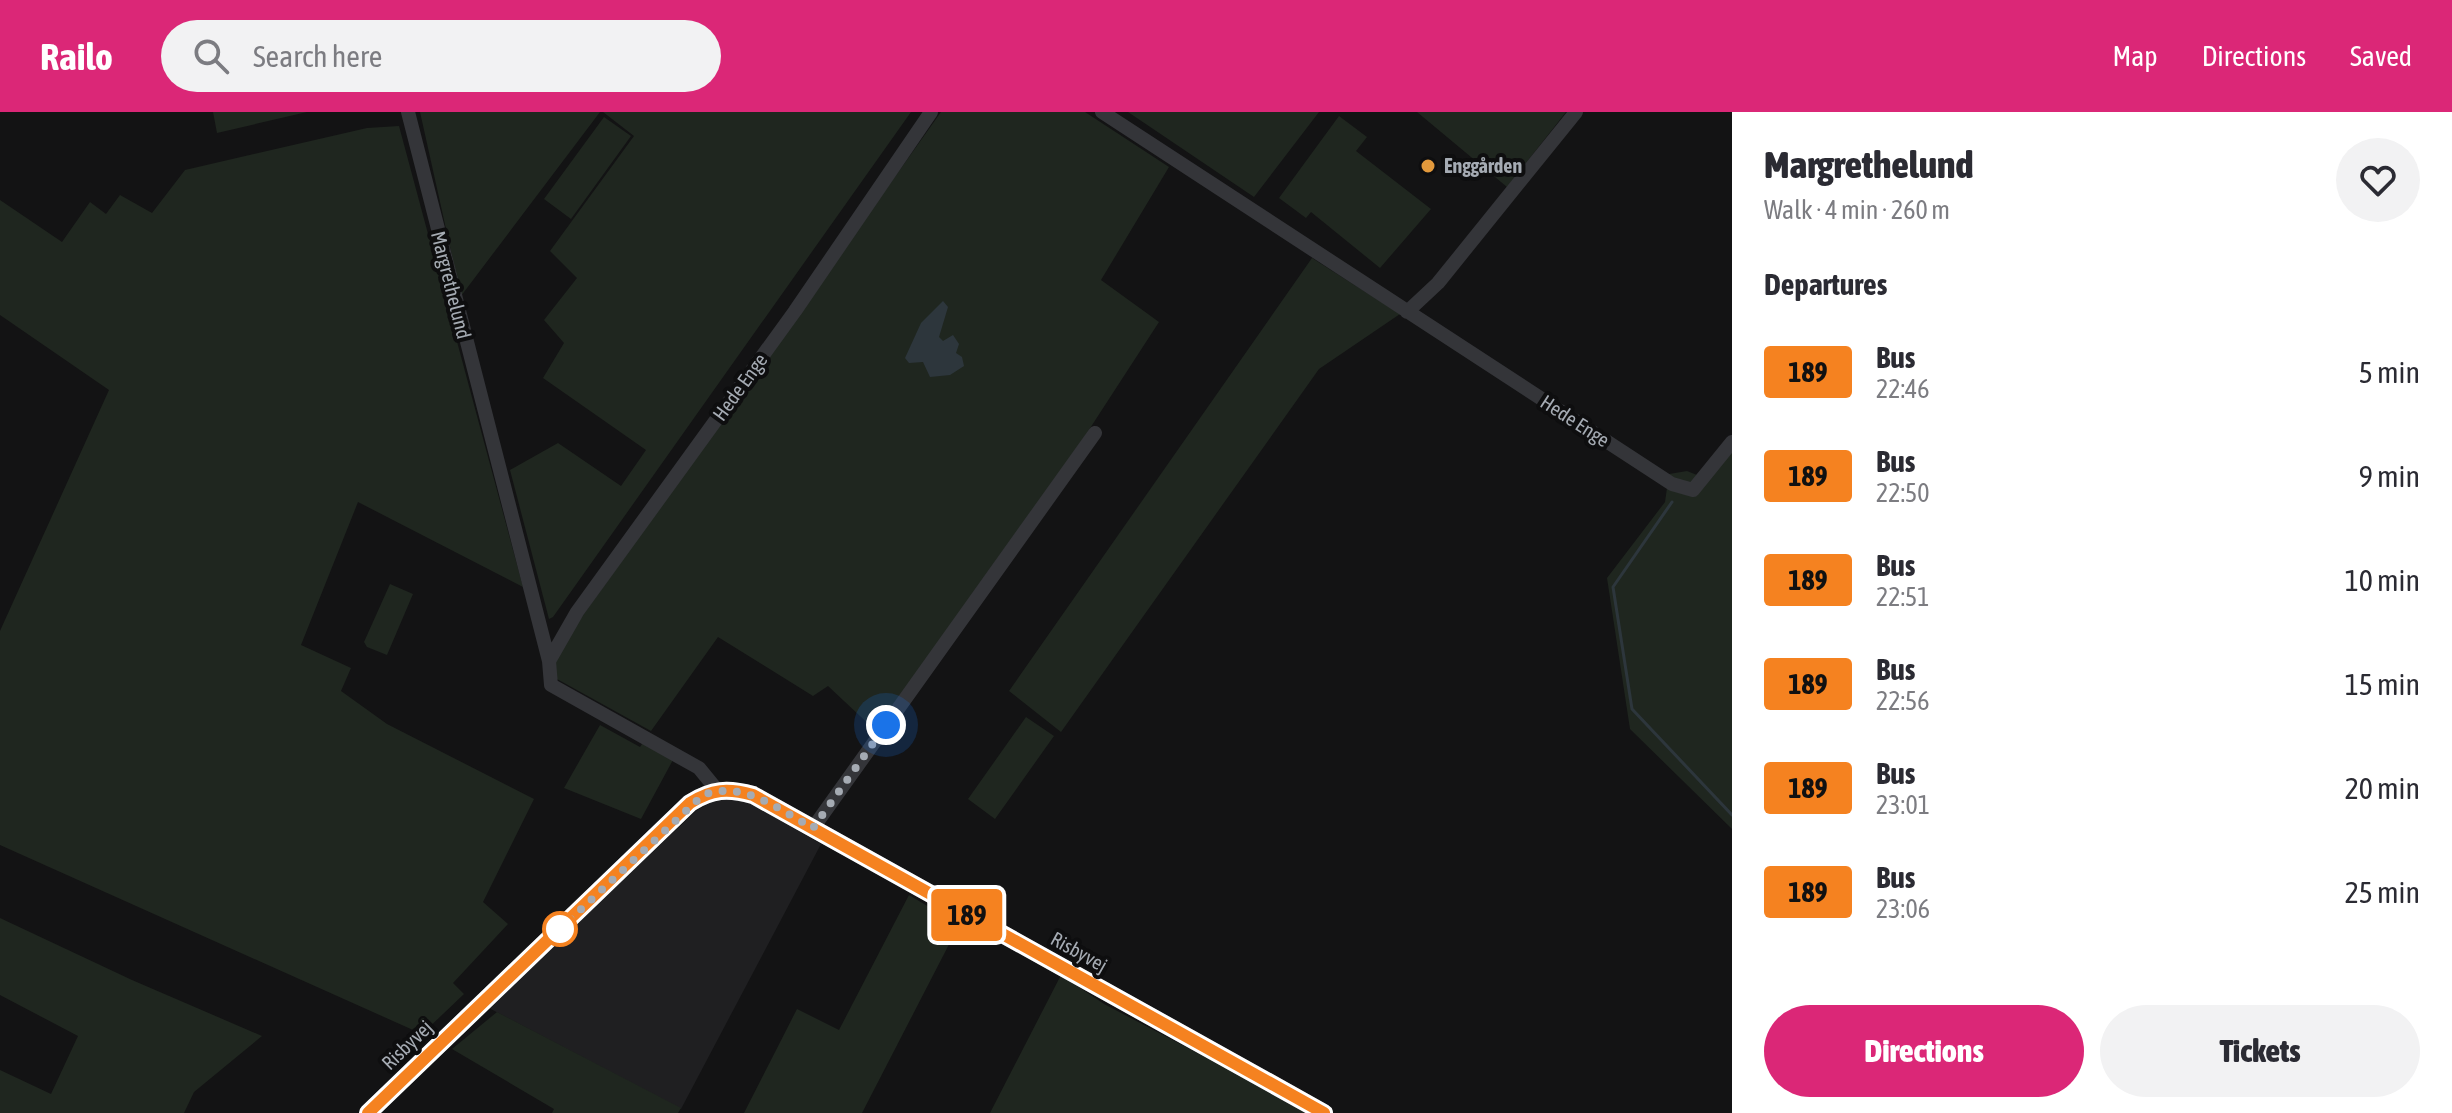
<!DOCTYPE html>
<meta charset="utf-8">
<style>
:root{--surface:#fff;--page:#f2f2f3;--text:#2b2b33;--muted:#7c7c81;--accent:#db2777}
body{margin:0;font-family:"Asap Condensed",sans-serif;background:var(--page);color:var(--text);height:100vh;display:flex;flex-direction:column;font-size:30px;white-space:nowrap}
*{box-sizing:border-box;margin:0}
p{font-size:26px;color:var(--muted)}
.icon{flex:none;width:44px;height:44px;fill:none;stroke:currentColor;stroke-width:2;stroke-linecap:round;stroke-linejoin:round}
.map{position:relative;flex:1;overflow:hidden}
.side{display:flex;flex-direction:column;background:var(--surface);width:720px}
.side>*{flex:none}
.badge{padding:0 16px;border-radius:6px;font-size:28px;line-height:52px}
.you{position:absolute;width:40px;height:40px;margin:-20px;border:6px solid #fff;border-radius:50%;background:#1a73e8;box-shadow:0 0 0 12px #1a73e833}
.map>.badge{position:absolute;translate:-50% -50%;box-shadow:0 0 0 4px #fff}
h2{padding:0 32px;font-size:30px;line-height:72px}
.round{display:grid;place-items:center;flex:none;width:84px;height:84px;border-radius:42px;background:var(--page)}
.head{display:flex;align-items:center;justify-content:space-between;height:136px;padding:0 32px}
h1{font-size:38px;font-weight:800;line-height:60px}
.action{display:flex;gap:16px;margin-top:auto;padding:16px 32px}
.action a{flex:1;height:92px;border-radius:48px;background:var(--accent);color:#fff;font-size:32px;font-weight:800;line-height:92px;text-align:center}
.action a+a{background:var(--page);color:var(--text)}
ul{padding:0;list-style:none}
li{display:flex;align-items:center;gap:24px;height:104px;padding:0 32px}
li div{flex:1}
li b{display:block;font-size:30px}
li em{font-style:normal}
li .badge{min-width:88px;font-weight:700;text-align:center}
header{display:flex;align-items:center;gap:48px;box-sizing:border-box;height:112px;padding:0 40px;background:var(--accent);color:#fff}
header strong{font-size:38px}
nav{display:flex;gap:44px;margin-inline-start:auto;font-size:28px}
.search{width:560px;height:72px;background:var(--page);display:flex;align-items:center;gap:20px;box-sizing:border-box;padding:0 28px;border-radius:44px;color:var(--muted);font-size:30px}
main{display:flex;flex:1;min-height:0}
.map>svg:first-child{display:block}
.built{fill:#1f1f21}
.green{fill:#1f261f}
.water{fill:#2d363c}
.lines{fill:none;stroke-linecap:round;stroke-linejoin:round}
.stream{stroke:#2d363c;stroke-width:3}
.street{stroke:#343539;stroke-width:14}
.secondary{stroke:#424448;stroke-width:18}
.line-casing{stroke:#fff;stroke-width:18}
.line{stroke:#f58220;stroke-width:12}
.walk{stroke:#a5abb3;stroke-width:8;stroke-dasharray:0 14.4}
.poi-dot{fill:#e2993c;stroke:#0e0e0f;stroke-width:3}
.stop-dot{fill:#fff;stroke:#f58220;stroke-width:4}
.labels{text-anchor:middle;stroke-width:8;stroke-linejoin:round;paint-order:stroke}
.poi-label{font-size:20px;font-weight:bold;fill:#a5abb3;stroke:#0e0e0f;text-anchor:start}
.street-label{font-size:20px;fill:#a5abb3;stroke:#0e0e0f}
</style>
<header>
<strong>Railo</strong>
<div class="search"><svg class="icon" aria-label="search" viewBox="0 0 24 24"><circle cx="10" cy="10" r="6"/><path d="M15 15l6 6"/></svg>Search here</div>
<nav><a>Map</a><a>Directions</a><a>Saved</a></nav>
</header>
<main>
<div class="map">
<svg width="1732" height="1001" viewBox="0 0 1732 1001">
<rect width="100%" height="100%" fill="#131314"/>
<path class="built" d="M 721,684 L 745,688 L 821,732 L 681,997 L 487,895 L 696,699 Z"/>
<path class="green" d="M 213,0 L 307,0 L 217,21 Z
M 420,0 L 600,0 L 461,184 Z
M 603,0 L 911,0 L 553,505 L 549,507 L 510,358 L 558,331 L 621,374 L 646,338 L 543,266 L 564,231 L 544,208 L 577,166 L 550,139 L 634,24 Z
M 941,0 L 1085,0 L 1169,55 L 1101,168 L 1159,210 L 1083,327 L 876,619 L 828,574 L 813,584 L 718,525 L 651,619 L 557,567 L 554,555 L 559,537 Z
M 1128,0 L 1319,0 L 1254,85 Z
M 1417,0 L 1566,0 L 1507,75 Z
M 1339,4 L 1367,25 L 1356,39 L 1431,97 L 1380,156 L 1311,100 L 1306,106 L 1279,86 Z
M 604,5 L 631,24 L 571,107 L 544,87 Z
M 399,14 L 523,475 L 358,390 L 301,533 L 351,556 L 341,579 L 387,612 L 534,687 L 483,790 L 508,812 L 453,871 L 464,882 L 422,922 L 0,733 L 0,519 L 109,278 L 0,203 L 0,88 L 62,130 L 90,90 L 106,102 L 120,83 L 152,101 L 185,58 L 367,16 Z
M 1312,146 L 1400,202 L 1319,257 L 1061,620 L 1009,579 Z
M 1732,337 L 1732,717 L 1630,617 L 1607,466 L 1665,390 L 1669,362 L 1687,359 L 1707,367 Z
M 390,472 L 413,482 L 387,543 L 367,535 L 364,530 Z
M 1026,605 L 1054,624 L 995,707 L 968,687 Z
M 600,613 L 640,635 L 644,629 L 674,646 L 641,707 L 564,676 Z
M 909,783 L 959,813 L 862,1001 L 744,1001 L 797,897 L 839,918 Z
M 0,806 L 132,868 L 262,924 L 194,980 L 184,1001 L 0,1001 L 0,958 L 51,982 L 78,924 L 0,883 Z
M 1061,863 L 1104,892 L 1312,1001 L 990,1001 Z
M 497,900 L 681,996 L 678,1001 L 552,1001 L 554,997 L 452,937 Z"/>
<path class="water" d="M 943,189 L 948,195 L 939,225 L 943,229 L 953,223 L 959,232 L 956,241 L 962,245 L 964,254 L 950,263 L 930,265 L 923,250 L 909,251 L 905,246 L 921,211 Z"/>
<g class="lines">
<path class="stream" d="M 1672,390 L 1613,475 L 1632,597 L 1732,703"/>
<path class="street" d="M 408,0 L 549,549 L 551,573 L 699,656 L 717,678
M 1102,0 L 1672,372 L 1693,378 L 1732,330
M 1407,200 L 1438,171 L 1576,0
M 549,549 L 577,500 L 795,199 L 931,0
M 813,716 L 1095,321"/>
<path class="secondary" d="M 368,1001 L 690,691 C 712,677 728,676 753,683 L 1324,1001"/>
</g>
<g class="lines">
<g class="line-casing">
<path id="line" d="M 368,1001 L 690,691 C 712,677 728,676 753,683 L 1324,1001"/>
</g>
<use href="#line" class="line"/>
<path class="walk" d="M 560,817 L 703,683 C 743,668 778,697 813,716 L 886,613"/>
</g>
<circle class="poi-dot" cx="1428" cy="54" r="8"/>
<circle class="stop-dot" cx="560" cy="817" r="16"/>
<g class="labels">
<g class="poi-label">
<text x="1444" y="61">Enggården</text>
</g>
<g class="street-label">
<text transform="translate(451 173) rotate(76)" y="7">Margrethelund</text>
<text transform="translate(740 275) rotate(-54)" y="7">Hede Enge</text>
<text transform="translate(1575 309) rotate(33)" y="7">Hede Enge</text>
<text transform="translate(1079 840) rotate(29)" y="7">Risbyvej</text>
<text transform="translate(407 933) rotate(-44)" y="7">Risbyvej</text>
</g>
</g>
</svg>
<div class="you" style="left:886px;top:613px"></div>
<b class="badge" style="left:967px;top:803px;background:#f58220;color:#111">189</b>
</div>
<section class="side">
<div class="head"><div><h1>Margrethelund</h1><p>Walk · 4 min · 260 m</p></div><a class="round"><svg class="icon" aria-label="heart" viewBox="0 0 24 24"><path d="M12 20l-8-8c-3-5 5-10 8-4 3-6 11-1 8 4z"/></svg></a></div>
<h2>Departures</h2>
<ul>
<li><span class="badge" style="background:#f58220;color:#111">189</span><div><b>Bus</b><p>22:46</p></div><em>5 min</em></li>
<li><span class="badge" style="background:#f58220;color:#111">189</span><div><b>Bus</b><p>22:50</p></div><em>9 min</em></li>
<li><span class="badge" style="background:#f58220;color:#111">189</span><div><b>Bus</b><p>22:51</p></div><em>10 min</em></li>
<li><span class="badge" style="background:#f58220;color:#111">189</span><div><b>Bus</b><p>22:56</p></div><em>15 min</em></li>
<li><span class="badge" style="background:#f58220;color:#111">189</span><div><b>Bus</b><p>23:01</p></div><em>20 min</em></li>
<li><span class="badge" style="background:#f58220;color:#111">189</span><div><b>Bus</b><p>23:06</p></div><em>25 min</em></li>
</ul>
<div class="action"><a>Directions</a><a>Tickets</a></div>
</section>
</main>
